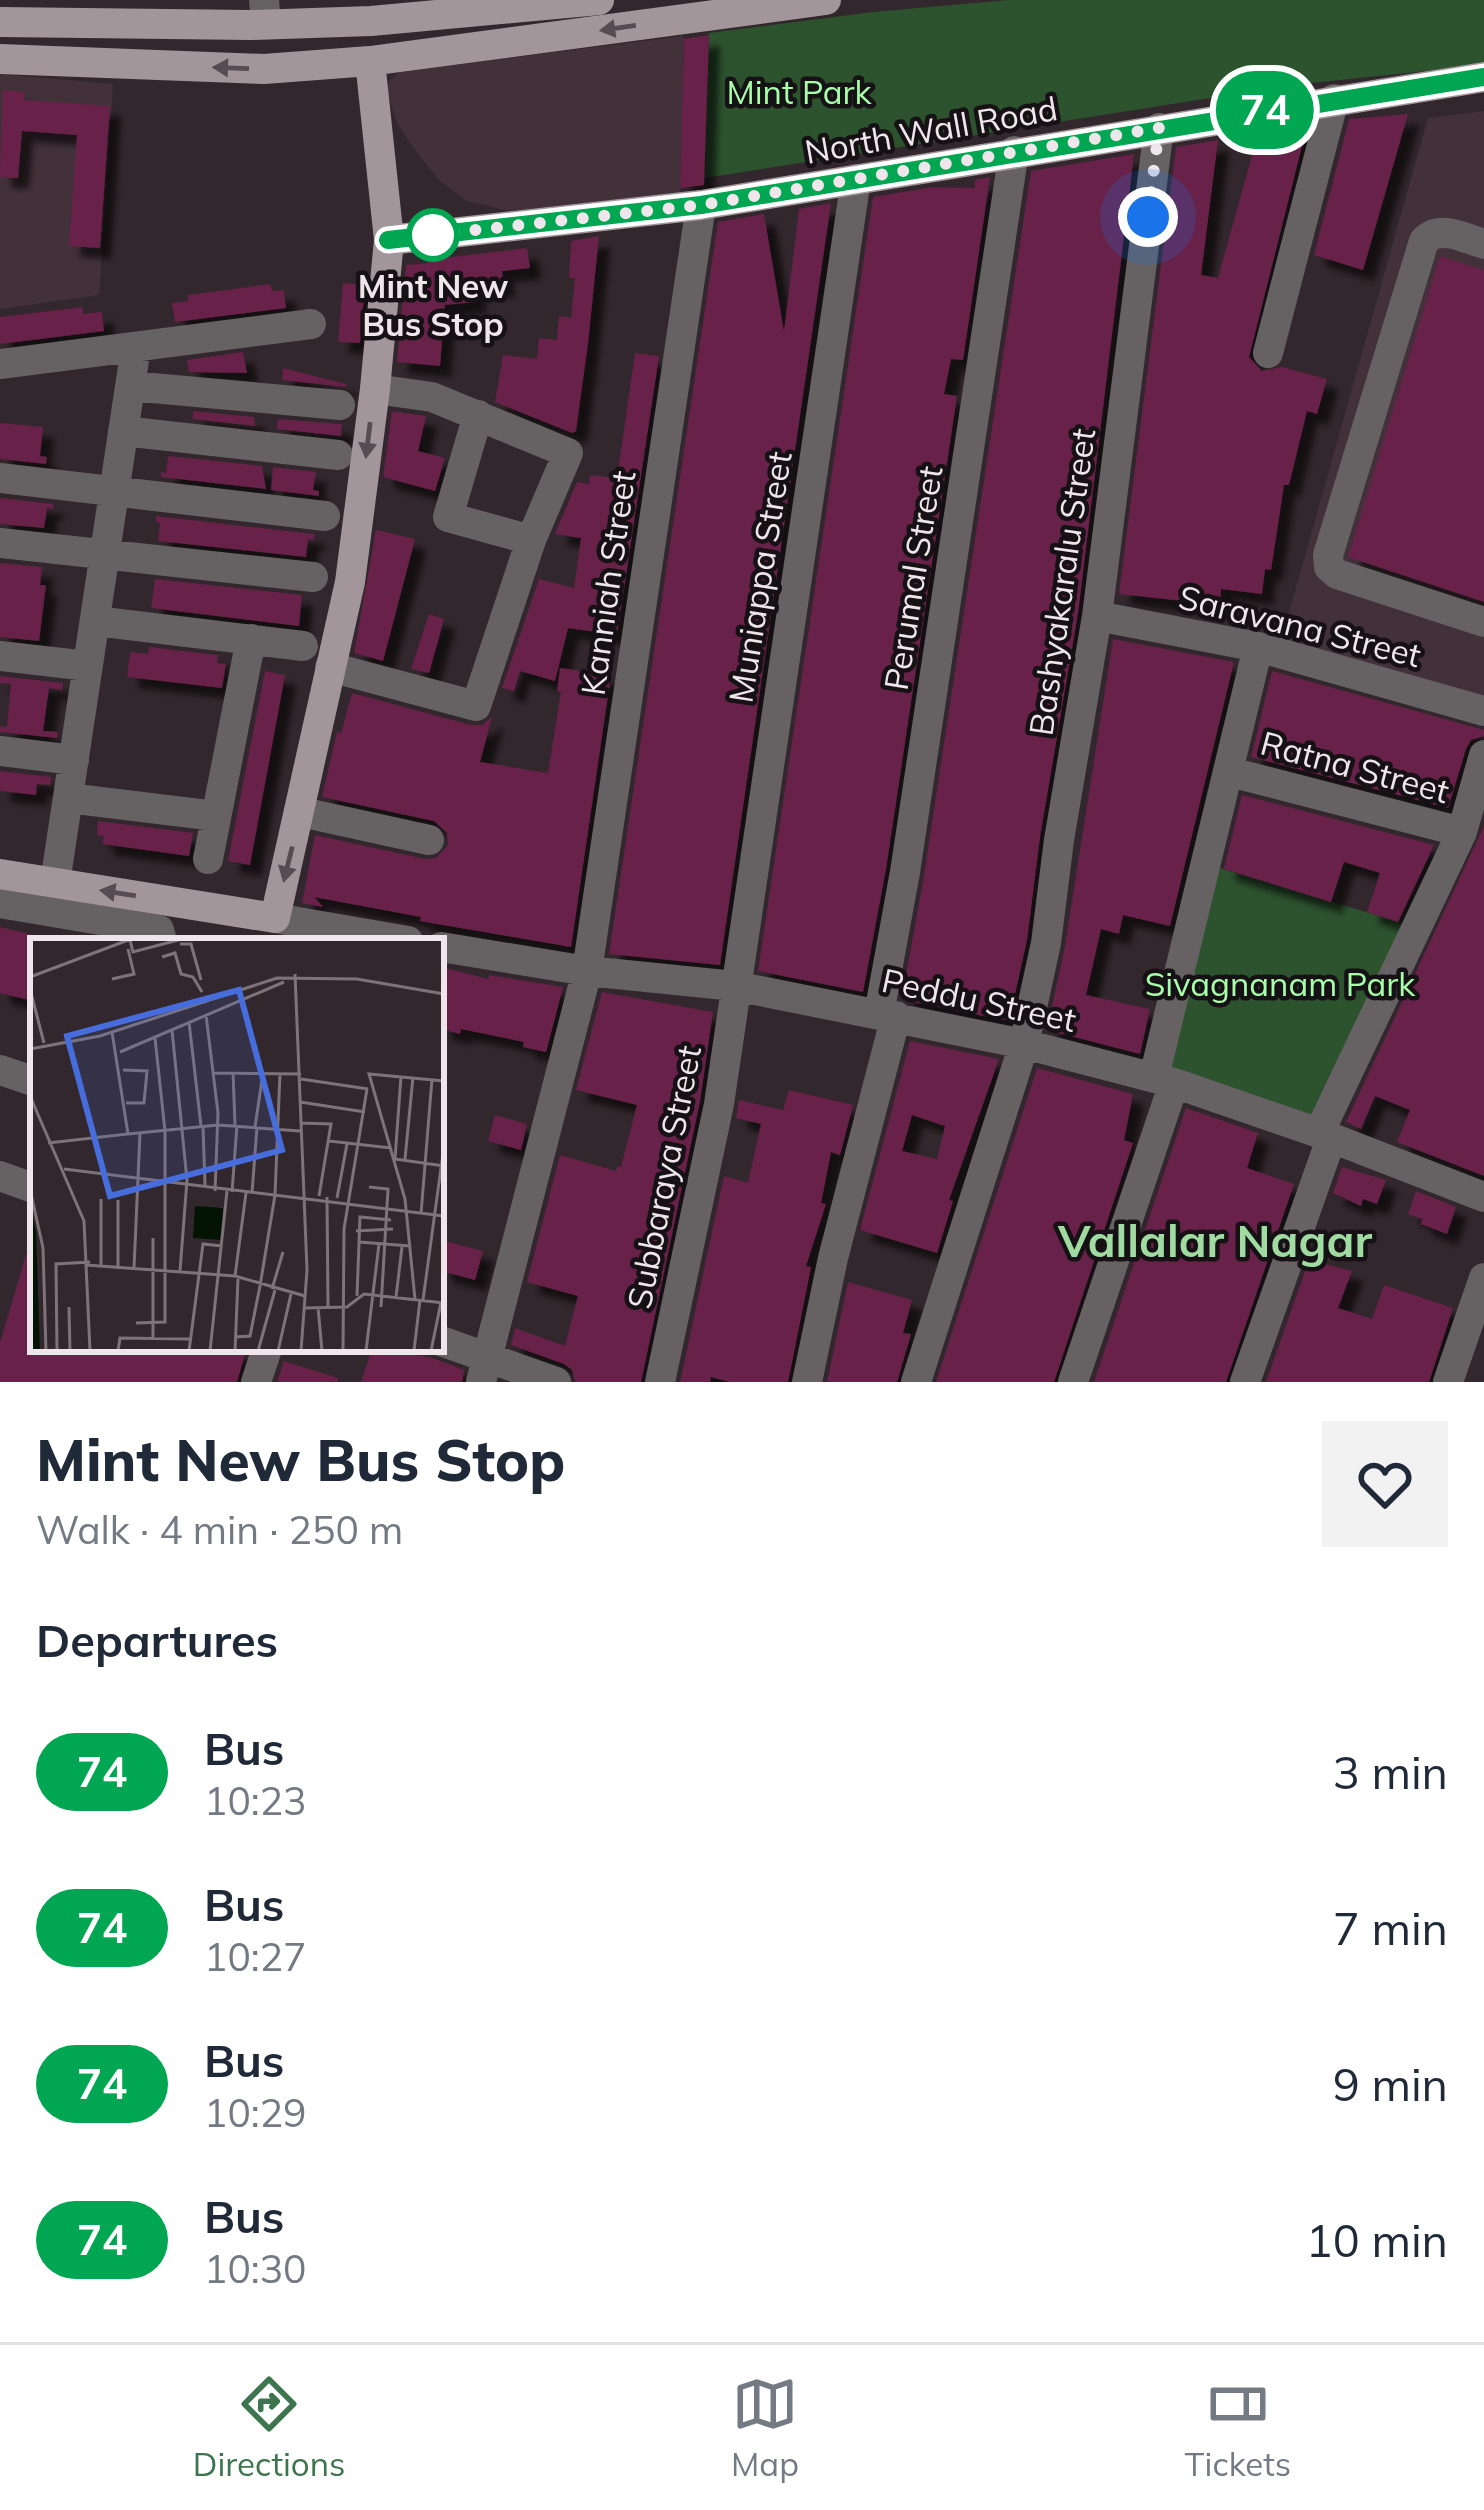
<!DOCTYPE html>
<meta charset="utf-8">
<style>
:root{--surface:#fff;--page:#f2f2f3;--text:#1f2937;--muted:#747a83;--line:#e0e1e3;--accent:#3d764e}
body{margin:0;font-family:Mulish,sans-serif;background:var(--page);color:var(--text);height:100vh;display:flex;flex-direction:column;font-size:45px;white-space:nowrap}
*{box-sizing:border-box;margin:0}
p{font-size:39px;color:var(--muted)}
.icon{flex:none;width:66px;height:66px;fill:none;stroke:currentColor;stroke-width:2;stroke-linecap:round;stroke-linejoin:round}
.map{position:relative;height:1382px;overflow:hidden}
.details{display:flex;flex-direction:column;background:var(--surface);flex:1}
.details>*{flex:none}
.badge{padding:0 24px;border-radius:39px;font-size:42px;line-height:78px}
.you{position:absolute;width:60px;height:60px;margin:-30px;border:9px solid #fff;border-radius:50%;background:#1a73e8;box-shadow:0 0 0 18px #1a73e833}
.map>.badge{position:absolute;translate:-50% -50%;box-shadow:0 0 0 6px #fff}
h2{padding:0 36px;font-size:45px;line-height:108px}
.round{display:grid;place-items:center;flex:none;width:126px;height:126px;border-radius:0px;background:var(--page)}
.headline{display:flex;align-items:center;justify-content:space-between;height:204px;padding:0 36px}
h1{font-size:57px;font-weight:800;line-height:90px}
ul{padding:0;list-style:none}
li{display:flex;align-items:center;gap:36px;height:156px;padding:0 36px}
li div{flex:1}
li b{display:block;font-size:45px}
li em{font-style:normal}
li .badge{min-width:132px;font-weight:700;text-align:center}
.tab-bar{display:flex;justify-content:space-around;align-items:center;height:168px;border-top:3px solid var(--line);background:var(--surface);font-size:33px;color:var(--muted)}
.tab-bar a{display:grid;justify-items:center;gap:6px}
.tab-bar .current{color:var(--accent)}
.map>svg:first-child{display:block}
.built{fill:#423139}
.green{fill:#2c522e}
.building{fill:#672148;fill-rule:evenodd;filter:url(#shadow)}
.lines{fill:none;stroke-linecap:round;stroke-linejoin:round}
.minor{stroke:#666163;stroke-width:30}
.major{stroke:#a2969b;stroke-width:30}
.oneway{fill:#554d51}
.line-casing{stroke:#fff;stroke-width:27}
.line{stroke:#00a651;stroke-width:18}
.walk{stroke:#eee6ea;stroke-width:12;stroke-dasharray:0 21.6}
.stop-dot{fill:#fff;stroke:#00a651;stroke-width:6}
.labels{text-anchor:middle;stroke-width:9;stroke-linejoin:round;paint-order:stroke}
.park-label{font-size:33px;fill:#a7fda9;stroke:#161114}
.street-label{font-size:33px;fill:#eee6ea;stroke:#161114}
.stop-label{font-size:33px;font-weight:bold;fill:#eee6ea;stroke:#161114}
.district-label{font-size:45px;font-weight:bold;fill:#a0dba1;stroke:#161114}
.inset-road{fill:none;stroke:#7d7378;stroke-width:3}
.view{fill:#476cdc;fill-opacity:0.15;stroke:#476cdc;stroke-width:6}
.inset-edge{fill:none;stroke:#eee6ea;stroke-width:6}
</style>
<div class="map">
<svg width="1484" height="1382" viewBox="0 0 1484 1382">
<defs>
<filter id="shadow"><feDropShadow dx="11" dy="11" stdDeviation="3" flood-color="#0009"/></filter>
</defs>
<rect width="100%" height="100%" fill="#32272c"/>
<path class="built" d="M 684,36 L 680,199 L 549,211 L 504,210 L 467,201 L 440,181 L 414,149 L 396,121 L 387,92 L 389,81 L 400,72 Z
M 0,74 L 113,84 L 99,295 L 0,309 Z
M 1484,111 L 1484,709 L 1278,652 L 1428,118 Z"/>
<path class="green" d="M 1008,0 L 1484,0 L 1484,65 L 1292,85 L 705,178 L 709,33 L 873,12 Z
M 1216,867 L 1406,924 L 1317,1122 L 1165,1066 Z"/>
<path class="building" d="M 709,35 L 704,185 L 680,188 L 684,39 Z
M 3,90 L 24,92 L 24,100 L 110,106 L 100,248 L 69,246 L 77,135 L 22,131 L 18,178 L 0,177 Z
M 1408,114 L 1363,270 L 1314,255 L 1349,119 Z
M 1307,126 L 1249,357 L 1262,371 L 1282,367 L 1327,379 L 1317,414 L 1307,411 L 1289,485 L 1284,485 L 1271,570 L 1265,569 L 1262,594 L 1221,589 L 1220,605 L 1119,594 L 1176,147 L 1218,140 L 1201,275 L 1218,278 L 1258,134 Z
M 1134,154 L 1078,613 L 1040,837 L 1027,940 L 1009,1021 L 908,1001 L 902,998 L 924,875 L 1031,171 Z
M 990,177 L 963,360 L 951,359 L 944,394 L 957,396 L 886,869 L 863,992 L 758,971 L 873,197 L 933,187 L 975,188 L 975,180 Z
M 831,203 L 720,965 L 609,954 L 718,222 L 764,214 L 784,332 L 799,209 Z
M 599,236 L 588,343 L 576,431 L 572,433 L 495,402 L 503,355 L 537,359 L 539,338 L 557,340 L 559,316 L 571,318 L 575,278 L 569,278 L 571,241 Z
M 527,248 L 530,268 L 502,271 L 504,286 L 474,288 L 475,302 L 445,305 L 440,366 L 397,362 L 406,265 L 428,263 L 427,255 L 445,253 L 445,258 Z
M 1440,256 L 1484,270 L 1484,602 L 1348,557 Z
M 343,283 L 365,285 L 360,343 L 338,342 Z
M 270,284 L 272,291 L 284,290 L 286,308 L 175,322 L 172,303 L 188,301 L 188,295 Z
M 83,307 L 83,314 L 102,312 L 104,331 L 0,344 L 0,317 Z
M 243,352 L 247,373 L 189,372 L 187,360 Z
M 635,353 L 659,356 L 617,635 L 568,628 L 555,681 L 520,671 L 514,691 L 502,688 L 539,579 L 574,588 L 581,538 L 555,534 L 577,482 L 589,484 L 590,475 L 617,478 Z
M 283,368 L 346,384 L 346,387 L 282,380 Z
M 193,411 L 254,417 L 255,426 L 193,419 Z
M 392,411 L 426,416 L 418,451 L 445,458 L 435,491 L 383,477 Z
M 278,419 L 342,424 L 341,436 L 277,429 Z
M 0,423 L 43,427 L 40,456 L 47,457 L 46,464 L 0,459 Z
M 168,456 L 262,466 L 266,489 L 161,477 L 161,472 L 166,473 Z
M 273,467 L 316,472 L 313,490 L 319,491 L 319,496 L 271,490 Z
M 0,498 L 53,504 L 53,509 L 47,508 L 44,528 L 0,524 Z
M 156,516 L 314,534 L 314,540 L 308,539 L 306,557 L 158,541 L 160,523 L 156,522 Z
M 376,530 L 415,539 L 383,661 L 354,653 Z
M 0,563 L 42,567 L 40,585 L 46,585 L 39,641 L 0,637 Z
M 155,579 L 302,595 L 299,626 L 151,608 Z
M 429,614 L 444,619 L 429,673 L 411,669 Z
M 1113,639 L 1234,662 L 1170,926 L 1123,915 L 1119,934 L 1101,929 L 1086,995 L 1150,1009 L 1140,1054 L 1047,1030 L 1065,946 Z
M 149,647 L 218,655 L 217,663 L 226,664 L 222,688 L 127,677 L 130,652 L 148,654 Z
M 560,668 L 611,675 L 571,947 L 420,921 L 421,917 L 314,897 L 323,907 L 302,903 L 315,835 L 425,859 L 436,858 L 448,845 L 447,833 L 434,821 L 322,797 L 337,732 L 341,733 L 352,693 L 471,725 L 482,725 L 492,717 L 480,762 L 548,773 L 561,692 L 557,691 Z
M 265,671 L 285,675 L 250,865 L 228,861 Z
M 1272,671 L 1484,730 L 1484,736 L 1471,740 L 1466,749 L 1448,808 L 1251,757 Z
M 0,676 L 63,683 L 62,690 L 49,688 L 43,731 L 58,732 L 57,738 L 0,732 L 0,726 L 7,727 L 11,684 L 0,683 Z
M 0,771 L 51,777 L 50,785 L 37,784 L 36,795 L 0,791 Z
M 1242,795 L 1434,845 L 1398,922 L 1367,912 L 1380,873 L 1344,862 L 1331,902 L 1224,869 Z
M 98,821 L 193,833 L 189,856 L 102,844 L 104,836 L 97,835 Z
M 1484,826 L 1484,1176 L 1397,1142 L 1410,1110 L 1375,1096 L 1361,1129 L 1346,1122 Z
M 0,927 L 33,935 L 33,1001 L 0,993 Z
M 441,967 L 488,979 L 489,975 L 563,987 L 546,1052 L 523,1047 L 524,1042 L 461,1029 L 460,1034 L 441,1029 Z
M 602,992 L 713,1012 L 700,1101 L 641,1382 L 575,1382 L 572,1370 L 564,1364 L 511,1345 L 515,1328 L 565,1346 L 578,1296 L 527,1282 L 560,1155 L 616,1171 L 617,1166 L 621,1167 L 637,1105 L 576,1090 Z
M 910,1041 L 999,1059 L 949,1200 L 953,1201 L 937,1253 L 860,1230 ZM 912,1115 L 945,1126 L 937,1159 L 902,1151 Z
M 1037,1068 L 1133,1094 L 1124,1140 L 1133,1143 L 1054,1382 L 936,1382 Z
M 789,1090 L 853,1105 L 840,1155 L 831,1152 L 821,1203 L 826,1204 L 806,1266 L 811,1267 L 788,1382 L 730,1382 L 711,1377 L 710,1382 L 680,1382 L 724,1176 L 748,1183 L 761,1124 L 736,1118 L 739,1100 L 783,1110 Z
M 1186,1108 L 1258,1133 L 1247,1168 L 1294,1184 L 1226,1382 L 1094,1382 Z
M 495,1115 L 527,1124 L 521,1150 L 488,1141 Z
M 1342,1167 L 1386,1180 L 1377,1204 L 1363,1199 L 1361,1206 L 1333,1193 Z
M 1416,1191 L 1456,1207 L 1447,1234 L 1421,1224 L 1422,1219 L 1408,1214 Z
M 441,1240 L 483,1251 L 475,1280 L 441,1271 Z
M 28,1248 L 33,1248 L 33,1349 L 232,1349 L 245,1354 L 237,1382 L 0,1382 L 0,1343 Z
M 1309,1260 L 1352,1271 L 1338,1308 L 1372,1319 L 1384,1285 L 1453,1308 L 1429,1382 L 1266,1382 Z
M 848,1282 L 912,1300 L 903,1333 L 911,1334 L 897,1382 L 827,1382 Z
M 372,1349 L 430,1357 L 464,1370 L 462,1382 L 361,1382 Z
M 284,1361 L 338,1378 L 338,1382 L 277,1382 Z"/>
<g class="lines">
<path class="minor" d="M 264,0 L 266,24
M 1484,244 C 1464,238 1440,224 1424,241 L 1328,555 L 1329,567 L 1337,574 L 1484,622
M 1268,353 L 1334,99
M 0,364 L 311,324
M 130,386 L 340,405
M 478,415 L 448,517 L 531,540
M 123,431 L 338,455
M 0,478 L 325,516
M 0,543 L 313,577
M 1097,616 L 1258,647 L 1484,711
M 95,621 L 303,646
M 0,656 L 88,666
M 330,667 L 476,706 L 531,540 L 568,453 L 432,397 L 375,389
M 0,751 L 74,760
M 1230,772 L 1462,832
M 68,798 L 216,816
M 301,812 L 429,840
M 208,859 L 251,639
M 55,883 L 136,347
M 0,903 L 159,930 L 162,941
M 275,918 L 408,941
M 441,947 L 587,971 L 735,986 L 1024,1044 L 1174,1083 L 1319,1133 L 1484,1197
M 879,1014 L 905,872 L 1014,151
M 0,1070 L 33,1081
M 1154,1077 L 1258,647
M 1319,1133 L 1462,832 L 1484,755
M 0,1176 L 33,1188
M 441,1341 L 556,1382
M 256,1382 L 267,1349
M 481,1382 L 587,971 L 701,205
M 660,1382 L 719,1104 L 856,179
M 807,1382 L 833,1258 L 896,1016
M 916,1382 L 1024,1044 L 1046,943 L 1059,840 L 1097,616 L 1159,128
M 1073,1382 L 1174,1083
M 1245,1382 L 1331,1139
M 1448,1382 L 1484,1278"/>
<path class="major" d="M 0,22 L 251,25 L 371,21 L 599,0
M 0,59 L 264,69 L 370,61 L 826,0
M 389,240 L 701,205 L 1484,77
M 0,874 L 275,918 L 350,582 L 375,389 L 389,240 L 370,61"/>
</g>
<defs><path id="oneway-solid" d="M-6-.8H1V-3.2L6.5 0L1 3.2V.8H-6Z" transform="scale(3)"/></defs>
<g class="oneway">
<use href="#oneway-solid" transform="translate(618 28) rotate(172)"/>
<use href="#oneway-solid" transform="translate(231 68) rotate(-178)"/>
<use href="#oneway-solid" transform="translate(368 440) rotate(97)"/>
<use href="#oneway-solid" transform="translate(288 864) rotate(104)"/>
<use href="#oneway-solid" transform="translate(118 893) rotate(-171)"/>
</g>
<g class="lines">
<g class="line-casing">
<path id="line" d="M 388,240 L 701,205 L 1484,77"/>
</g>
<use href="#line" class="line"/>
<path class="walk" d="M 433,235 L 422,236 L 701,205 L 1159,128 L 1148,217"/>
</g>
<circle class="stop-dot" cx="433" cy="235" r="24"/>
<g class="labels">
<g class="park-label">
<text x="799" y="104">Mint Park</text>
<text x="1280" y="996">Sivagnanam Park</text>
</g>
<g class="street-label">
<text transform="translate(931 130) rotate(-10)" y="12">North Wall Road</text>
<text transform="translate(760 577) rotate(-81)" y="12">Muniappa Street</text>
<text transform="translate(913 578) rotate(-81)" y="12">Perumal Street</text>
<text transform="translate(1062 582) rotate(-82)" y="12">Bashyakaralu Street</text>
<text transform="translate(608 583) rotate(-82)" y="12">Kanniah Street</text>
<text transform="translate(1300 626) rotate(14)" y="12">Saravana Street</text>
<text transform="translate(1355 767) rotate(15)" y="12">Ratna Street</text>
<text transform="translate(979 1000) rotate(12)" y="12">Peddu Street</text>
<text transform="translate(664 1177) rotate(-79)" y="12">Subbaraya Street</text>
</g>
<g class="stop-label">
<text x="433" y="298">Mint New<tspan x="433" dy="38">Bus Stop</tspan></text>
</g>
<g class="district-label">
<text x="1215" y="1257">Vallalar Nagar</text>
</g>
</g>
<g transform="translate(30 938)">
<rect width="414" height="414" fill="#32272c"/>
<path d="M 0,266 L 6,294 L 10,413 L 0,413 ZM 165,268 L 193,270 L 192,302 L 163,300 Z" fill="#031404"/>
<path class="inset-road" d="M 100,2 L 103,14 L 152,1M 150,6 L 161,6 L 171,42M 132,19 L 145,15 L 151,36 L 163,39 L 172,54M 265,36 L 277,332 L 271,413M 0,39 L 101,1M 82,41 L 104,36 L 98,11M 0,51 L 14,105M 176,77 L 188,175 L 185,253M 159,84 L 171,188M 142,92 L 157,242 L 150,333M 0,111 L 70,98 L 247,40 L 327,41 L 414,56M 90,114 L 254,44M 93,132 L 117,133 L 114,165 L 96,165M 203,134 L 205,187M 184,135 L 271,136M 371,138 L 365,221 L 414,228M 271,141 L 338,151M 0,158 L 54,283 L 60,413M 270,164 L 335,174M 270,185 L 301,186 L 289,258M 173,188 L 175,247M 225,189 L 233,135M 98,196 L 188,187 L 270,193M 299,203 L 361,210M 18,205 L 98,196 L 82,94M 375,221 L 383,139M 34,231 L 414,278M 339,249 L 358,251 L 351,369M 0,251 L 13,310 L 16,413M 202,254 L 207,187M 222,255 L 227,189M 297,259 L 298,369M 307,260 L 317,206M 71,261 L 71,328M 88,262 L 88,329M 391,276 L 402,141M 326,293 L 363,291M 123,300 L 123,401M 329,304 L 380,308M 56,327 L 205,338 L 275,358M 104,330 L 110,195M 205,338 L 216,255M 242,351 L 253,314M 327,358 L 330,279 L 361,282M 366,359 L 372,309M 385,361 L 375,261 L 339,136 L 414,143M 393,362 L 414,208M 39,369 L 40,413M 288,369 L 292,413M 274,370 L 317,369 L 334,356 L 414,365M 106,385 L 135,384 L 135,193 L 125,100M 205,399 L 220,398 L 230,348 L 245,257 L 250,135M 27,413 L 26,326 L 60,324M 88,413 L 90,400 L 160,401M 159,413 L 173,306 L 192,308M 180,413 L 197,253M 205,413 L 208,341M 228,413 L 245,352M 248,413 L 261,356M 313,413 L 314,291 L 337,151M 336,413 L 349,306M 384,413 L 390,362M 401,413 L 411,364"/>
<path class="view" d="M 209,52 L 252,212 L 80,258 L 37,98 Z"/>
<rect width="414" height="414" class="inset-edge"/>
</g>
</svg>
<div class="you" style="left:1148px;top:217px"></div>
<b class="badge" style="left:1265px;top:110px;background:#00a651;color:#fff">74</b>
</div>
<section class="details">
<div class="headline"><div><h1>Mint New Bus Stop</h1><p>Walk · 4 min · 250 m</p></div><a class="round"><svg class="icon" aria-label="heart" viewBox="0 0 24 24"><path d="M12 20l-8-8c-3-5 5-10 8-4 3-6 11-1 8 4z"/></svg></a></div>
<h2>Departures</h2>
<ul>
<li><span class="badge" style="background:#00a651;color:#fff">74</span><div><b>Bus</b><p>10:23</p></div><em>3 min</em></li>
<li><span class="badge" style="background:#00a651;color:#fff">74</span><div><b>Bus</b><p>10:27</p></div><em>7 min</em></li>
<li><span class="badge" style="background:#00a651;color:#fff">74</span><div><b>Bus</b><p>10:29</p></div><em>9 min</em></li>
<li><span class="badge" style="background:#00a651;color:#fff">74</span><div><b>Bus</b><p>10:30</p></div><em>10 min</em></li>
</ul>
</section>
<nav class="tab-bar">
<a class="current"><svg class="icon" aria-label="directions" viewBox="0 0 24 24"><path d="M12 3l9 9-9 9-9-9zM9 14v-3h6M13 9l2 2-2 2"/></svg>Directions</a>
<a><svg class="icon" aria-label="map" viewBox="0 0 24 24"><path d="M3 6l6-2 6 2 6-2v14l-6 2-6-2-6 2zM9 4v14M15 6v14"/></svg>Map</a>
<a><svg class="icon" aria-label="tickets" viewBox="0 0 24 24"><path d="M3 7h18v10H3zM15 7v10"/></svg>Tickets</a>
</nav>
